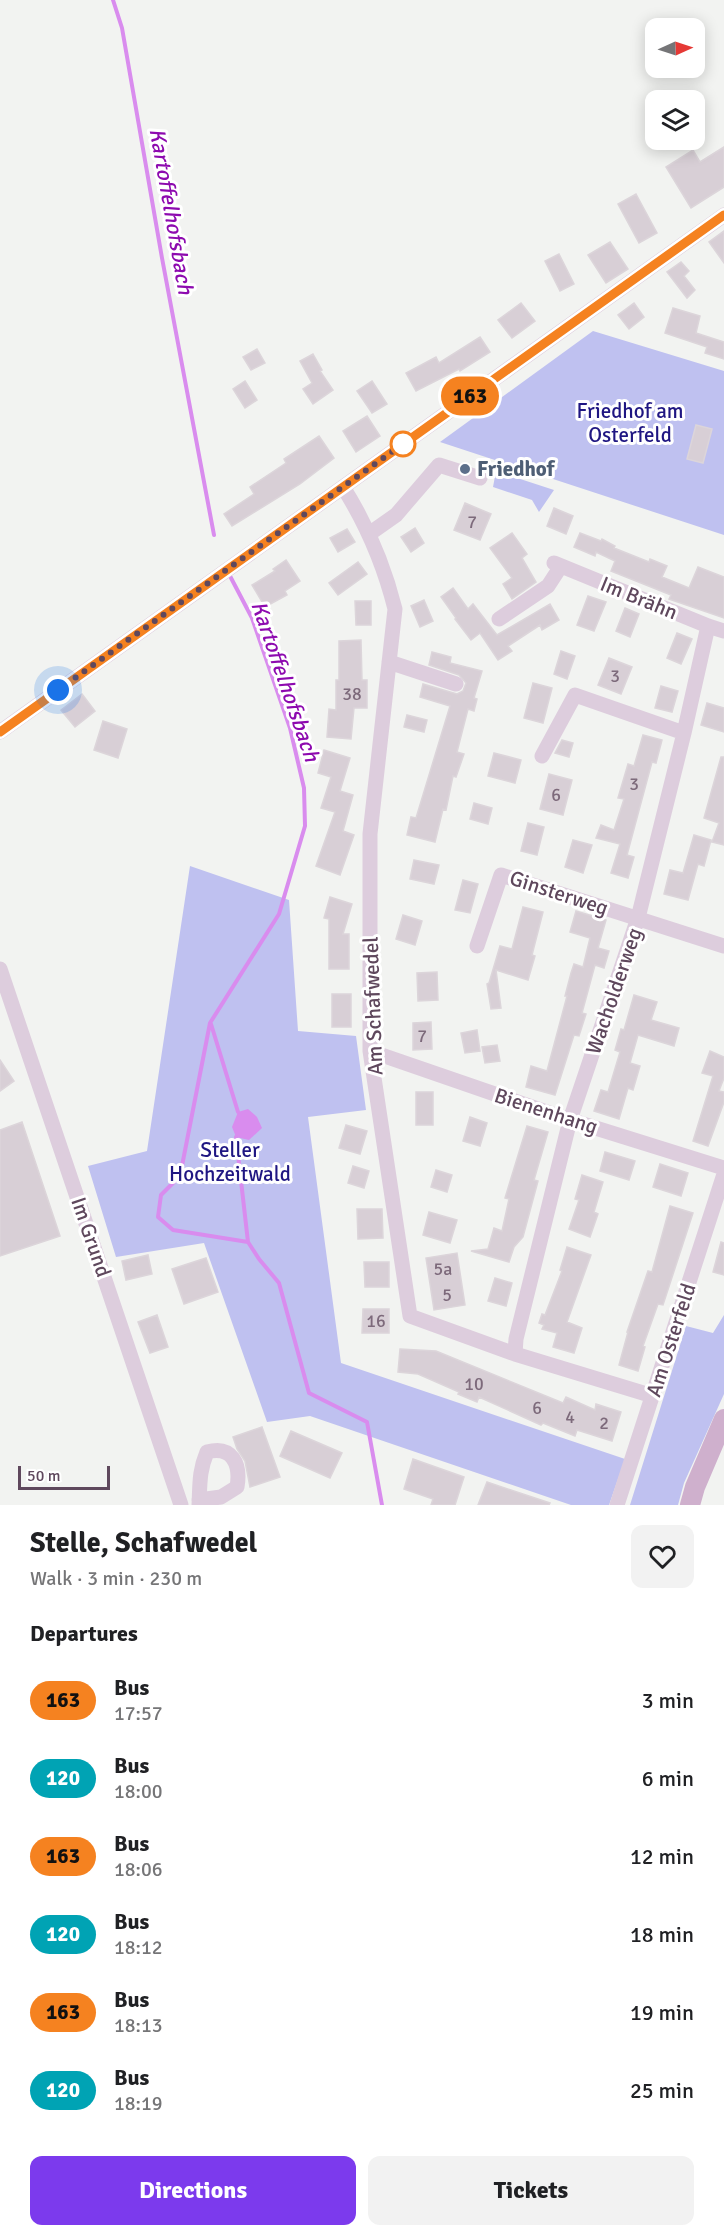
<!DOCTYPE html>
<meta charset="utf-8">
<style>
:root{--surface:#fff;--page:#f2f2f2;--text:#202124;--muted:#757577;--accent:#7c3aed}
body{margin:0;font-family:Signika,sans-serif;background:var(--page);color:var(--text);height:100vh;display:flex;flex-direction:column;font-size:22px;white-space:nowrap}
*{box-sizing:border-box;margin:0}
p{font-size:20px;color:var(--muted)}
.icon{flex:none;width:33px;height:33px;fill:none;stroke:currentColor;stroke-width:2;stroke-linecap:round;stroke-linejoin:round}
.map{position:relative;height:1505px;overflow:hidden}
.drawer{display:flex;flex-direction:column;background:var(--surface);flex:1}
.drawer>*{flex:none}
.badge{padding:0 12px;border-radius:20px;font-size:21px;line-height:39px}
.needle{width:39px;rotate:87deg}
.controls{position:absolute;left:645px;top:18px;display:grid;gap:12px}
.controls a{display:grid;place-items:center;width:60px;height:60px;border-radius:12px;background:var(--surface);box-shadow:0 3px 15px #0003;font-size:30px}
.scale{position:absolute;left:18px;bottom:15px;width:92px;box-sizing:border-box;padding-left:6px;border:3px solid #5f485d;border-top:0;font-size:16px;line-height:21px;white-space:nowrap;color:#5f485d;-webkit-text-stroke:4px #fff;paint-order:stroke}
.you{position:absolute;width:30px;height:30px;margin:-15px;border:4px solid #fff;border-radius:50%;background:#1a73e8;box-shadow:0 0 0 9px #1a73e833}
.map>.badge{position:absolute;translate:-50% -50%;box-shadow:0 0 0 3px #fff}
h2{padding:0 30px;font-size:22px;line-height:54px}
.round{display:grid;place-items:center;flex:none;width:63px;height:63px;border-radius:12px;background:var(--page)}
.headline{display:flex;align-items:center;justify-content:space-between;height:102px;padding:0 30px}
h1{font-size:28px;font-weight:700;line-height:45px}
.primary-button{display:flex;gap:12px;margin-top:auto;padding:12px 30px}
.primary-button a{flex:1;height:69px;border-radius:12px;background:var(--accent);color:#fff;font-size:24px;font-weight:700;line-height:69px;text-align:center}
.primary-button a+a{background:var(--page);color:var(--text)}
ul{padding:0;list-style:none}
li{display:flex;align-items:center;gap:18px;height:78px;padding:0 30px}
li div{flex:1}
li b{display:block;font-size:22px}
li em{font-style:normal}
li .badge{min-width:66px;font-weight:700;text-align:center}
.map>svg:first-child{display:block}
.green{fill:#bfc1f0}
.water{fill:#d98cee}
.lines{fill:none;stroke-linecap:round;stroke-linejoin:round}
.stream{stroke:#d98cee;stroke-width:4}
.building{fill:#d8cfd6;stroke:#dcd5da;stroke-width:1.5}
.minor{stroke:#ddcddd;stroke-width:15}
.major{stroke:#cfb0cd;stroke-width:20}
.line-casing{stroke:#fff;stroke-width:14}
.line{stroke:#f58220;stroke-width:9}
.walk{stroke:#5f485d;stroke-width:6;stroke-dasharray:0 10.8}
.stop-dot{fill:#fff;stroke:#f58220;stroke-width:3}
.service-dot{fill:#5c6f8a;stroke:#fff;stroke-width:2}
.labels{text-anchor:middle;stroke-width:6;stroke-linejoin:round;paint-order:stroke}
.number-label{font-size:18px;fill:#7d6a7b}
.park-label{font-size:21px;fill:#1f1682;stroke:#fff}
.service-label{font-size:21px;font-weight:bold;fill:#4e5e75;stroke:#fff;text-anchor:start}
.street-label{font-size:21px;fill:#5f485d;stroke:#fff}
.water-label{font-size:22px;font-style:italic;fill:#8d0aaf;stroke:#fff}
</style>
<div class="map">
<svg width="724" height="1505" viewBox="0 0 724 1505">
<rect width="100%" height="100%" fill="#f2f3f1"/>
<path class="green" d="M 593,331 L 724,371 L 724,535 L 440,442 Z
M 496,471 L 554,490 L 539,512 L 532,500 L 493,487 Z
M 190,866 L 289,900 L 298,1031 L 356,1036 L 366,1110 L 308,1117 L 341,1363 L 625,1459 L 609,1505 L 571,1505 L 310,1416 L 267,1422 L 204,1243 L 116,1257 L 88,1166 L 147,1151 Z
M 724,1315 L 724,1394 L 684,1483 L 678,1505 L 630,1505 L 686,1326 L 713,1333 Z"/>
<path class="water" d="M 248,1109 L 257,1117 L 262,1128 L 249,1140 L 236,1137 L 232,1127 L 238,1112 Z"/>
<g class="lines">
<path class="stream" d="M 113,0 L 122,28 L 162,258 L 214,535
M 230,576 L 252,618 L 290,728 L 304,788 L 305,826 L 279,914 L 210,1023 L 180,1176 L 161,1195 L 158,1217 L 173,1230 L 248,1242 L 259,1259 L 279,1283 L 309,1393 L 367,1422 L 382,1505
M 211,1024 L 238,1112
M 236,1137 L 248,1242"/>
</g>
<path class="building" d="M 724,147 L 724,187 L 691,208 L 666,167 L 693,150 L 700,162 Z
M 636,194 L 657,233 L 639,243 L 618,204 Z
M 724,231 L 724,263 L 709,242 Z
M 610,242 L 628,269 L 606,283 L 588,255 Z
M 559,254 L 574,284 L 560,291 L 545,261 Z
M 681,262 L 689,271 L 684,276 L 695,290 L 687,298 L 667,272 Z
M 521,303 L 535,321 L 512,338 L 498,320 Z
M 634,303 L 644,317 L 629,329 L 618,315 Z
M 673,308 L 700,316 L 696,333 L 724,342 L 724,359 L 705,353 L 707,347 L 665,333 Z
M 480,337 L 490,352 L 460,371 L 459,369 L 416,391 L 406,373 L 436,357 L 439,363 Z
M 257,349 L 265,363 L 251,370 L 243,357 Z
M 313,354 L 322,370 L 320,371 L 333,390 L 313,404 L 303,389 L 312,383 L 300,361 Z
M 245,381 L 257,400 L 245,408 L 233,389 Z
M 372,381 L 387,404 L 372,413 L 357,391 Z
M 367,416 L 380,436 L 356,452 L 343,431 Z
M 696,425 L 712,429 L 703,463 L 687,459 Z
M 319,436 L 334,458 L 300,484 L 232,526 L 224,514 L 254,494 L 250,487 L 286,463 L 284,459 Z
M 465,503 L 491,514 L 480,540 L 454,530 Z
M 554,508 L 573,516 L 566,534 L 547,526 Z
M 415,528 L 424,543 L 411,552 L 401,537 Z
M 347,529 L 355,542 L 338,552 L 330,538 Z
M 512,533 L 527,554 L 522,558 L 536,582 L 512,599 L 503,584 L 512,578 L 490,548 Z
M 580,533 L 601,541 L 602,539 L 615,546 L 614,548 L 649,562 L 650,559 L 667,566 L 662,577 L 689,588 L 698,567 L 724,577 L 724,618 L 669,599 L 671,595 L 611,571 L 615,561 L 596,552 L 595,556 L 574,547 Z
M 286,560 L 300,581 L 285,591 L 287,595 L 265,607 L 252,585 L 275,571 L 273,569 Z
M 358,562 L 367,574 L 338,595 L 329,583 Z
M 453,588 L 468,609 L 473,604 L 497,635 L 550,604 L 559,620 L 542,630 L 540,625 L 508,646 L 512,651 L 498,660 L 480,633 L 471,640 L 455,619 L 456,618 L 441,597 Z
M 588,596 L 606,602 L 594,631 L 577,625 Z
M 424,600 L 433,621 L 420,627 L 411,606 Z
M 355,601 L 371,601 L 371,625 L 356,625 Z
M 625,608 L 639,614 L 630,637 L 616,631 Z
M 677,633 L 692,639 L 681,664 L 667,658 Z
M 361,640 L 362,680 L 367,680 L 367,708 L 354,708 L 351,739 L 327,737 L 329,709 L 336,710 L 336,680 L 339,680 L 339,641 Z
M 561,651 L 575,656 L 567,679 L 554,674 Z
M 432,652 L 451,657 L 450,663 L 482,671 L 474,698 L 477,699 L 474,711 L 468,709 L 457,752 L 464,754 L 456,777 L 453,776 L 446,810 L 443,809 L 435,842 L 407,835 L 411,817 L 416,818 L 450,706 L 420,697 L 423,684 L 457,694 L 463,691 L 466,683 L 459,675 L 429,665 Z
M 609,658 L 632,667 L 621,694 L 598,685 Z
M 533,683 L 552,688 L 543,723 L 524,718 Z
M 661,686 L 678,691 L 672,712 L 655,708 Z
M 82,694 L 95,711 L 75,727 L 61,710 Z
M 707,703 L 724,708 L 724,732 L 701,725 Z
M 407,715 L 427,720 L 424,732 L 404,727 Z
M 103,721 L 127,729 L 118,758 L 94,750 Z
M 643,735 L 662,740 L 656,763 L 652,762 L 627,855 L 634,857 L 628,878 L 611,873 L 620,844 L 596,838 L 601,825 L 614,830 L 624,799 L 618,798 L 628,764 L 634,766 Z
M 562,740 L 573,743 L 569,757 L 555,753 Z
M 324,750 L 350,758 L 340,791 L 353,795 L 343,831 L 354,835 L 340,875 L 316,866 L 335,812 L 321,808 L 331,777 L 318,773 Z
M 494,753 L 521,760 L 515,783 L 488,776 Z
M 721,757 L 724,757 L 724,845 L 712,842 L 719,823 L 704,818 Z
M 549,774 L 572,780 L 563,815 L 540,809 Z
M 474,803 L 492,808 L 488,824 L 470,819 Z
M 528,823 L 544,827 L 537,855 L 521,851 Z
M 694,835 L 711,840 L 704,866 L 698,864 L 688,900 L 664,894 L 670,870 L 683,873 Z
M 573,840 L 592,845 L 583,873 L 565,867 Z
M 414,860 L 439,865 L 434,884 L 410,879 Z
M 463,880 L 478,884 L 470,913 L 455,910 Z
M 330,897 L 352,904 L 343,934 L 349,934 L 349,969 L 329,969 L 329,919 L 324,918 Z
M 523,907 L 543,912 L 532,955 L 535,956 L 528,980 L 496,970 L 501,1008 L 491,1009 L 487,984 L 489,983 L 500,946 L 512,949 Z
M 576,911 L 606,920 L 598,948 L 609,951 L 604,968 L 595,965 L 582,1013 L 586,1014 L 579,1036 L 574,1035 L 555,1095 L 526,1087 L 531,1066 L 547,1071 L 567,996 L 565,996 L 571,973 L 574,964 L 583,967 L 590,938 L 570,932 Z
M 403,915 L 422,921 L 415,945 L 396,939 Z
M 437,972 L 438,1000 L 418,1001 L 417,973 Z
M 332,994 L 351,994 L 351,1027 L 332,1027 Z
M 634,995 L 657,1002 L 651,1020 L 679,1028 L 674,1046 L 638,1035 L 630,1063 L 640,1066 L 633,1090 L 628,1088 L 619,1119 L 594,1111 L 601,1090 L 608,1092 L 620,1052 L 615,1050 L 621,1029 L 624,1030 Z
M 431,1022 L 432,1049 L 413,1050 L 413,1023 Z
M 477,1030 L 480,1051 L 465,1053 L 461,1033 Z
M 497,1045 L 500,1061 L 485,1063 L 482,1047 Z
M 710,1051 L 724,1057 L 724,1078 L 719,1091 L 724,1092 L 724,1102 L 708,1146 L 693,1141 L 713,1076 L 702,1073 Z
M 0,1060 L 14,1081 L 0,1091 Z
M 416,1092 L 433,1092 L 433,1125 L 416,1125 Z
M 470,1117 L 487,1123 L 480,1146 L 463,1141 Z
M 22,1122 L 60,1236 L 0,1256 L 0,1130 Z
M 346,1125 L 367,1131 L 360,1154 L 339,1148 Z
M 527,1126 L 548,1132 L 534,1180 L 538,1181 L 523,1237 L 514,1247 L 509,1262 L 471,1251 L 488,1249 L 494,1228 L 502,1231 L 509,1199 L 505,1198 Z
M 605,1152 L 635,1161 L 629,1180 L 600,1171 Z
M 660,1164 L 688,1173 L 681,1196 L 653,1187 Z
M 353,1166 L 369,1171 L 364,1188 L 348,1183 Z
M 436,1170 L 452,1175 L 447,1192 L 431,1187 Z
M 582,1175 L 603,1182 L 594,1212 L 598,1214 L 590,1237 L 569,1229 L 579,1200 L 575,1199 Z
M 670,1206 L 693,1213 L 663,1305 L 658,1304 L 643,1346 L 645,1347 L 638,1371 L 619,1365 L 628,1332 L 627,1332 L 648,1271 L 652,1272 Z
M 357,1209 L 382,1209 L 383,1238 L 358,1239 Z
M 429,1212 L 457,1220 L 450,1243 L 423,1235 Z
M 721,1242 L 724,1243 L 724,1275 L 713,1272 Z
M 567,1247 L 591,1255 L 567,1322 L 582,1328 L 574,1353 L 553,1347 L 557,1333 L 542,1329 L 544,1325 L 539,1323 L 542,1314 L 545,1315 L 562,1271 L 560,1270 Z
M 457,1253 L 465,1305 L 434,1310 L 426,1258 Z
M 148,1255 L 152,1274 L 126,1280 L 122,1261 Z
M 206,1258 L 218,1292 L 184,1304 L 172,1269 Z
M 364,1262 L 389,1262 L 389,1287 L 365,1287 Z
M 495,1278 L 512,1283 L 506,1306 L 488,1301 Z
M 363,1309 L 389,1309 L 389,1333 L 362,1333 Z
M 157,1315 L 168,1347 L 150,1353 L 138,1322 Z
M 400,1349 L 436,1351 L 563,1403 L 566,1397 L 595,1410 L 596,1404 L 621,1412 L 612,1441 L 577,1430 L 575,1436 L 543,1423 L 541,1425 L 479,1397 L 477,1402 L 458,1394 L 459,1392 L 418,1374 L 398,1372 Z
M 262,1427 L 280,1477 L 250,1487 L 245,1461 L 237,1449 L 233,1437 Z
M 291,1431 L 342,1453 L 330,1478 L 280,1456 Z
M 413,1459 L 464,1477 L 455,1505 L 431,1505 L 433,1499 L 404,1489 Z
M 487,1482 L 550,1503 L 549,1505 L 478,1505 Z"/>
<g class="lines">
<path class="minor" d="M 343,487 C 367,525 384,565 395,609 L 370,834 L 370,1051 L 410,1316 L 515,1354 L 653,1396
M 369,534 L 396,515 L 439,465 L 480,478
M 554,563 L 708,626 L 724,631
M 499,619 L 548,586 L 561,566
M 389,662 L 456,684
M 0,732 L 724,215
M 542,756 L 575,695 L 684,733
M 477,946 L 501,875 L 724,946
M 0,969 L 181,1505
M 370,1051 L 570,1120 L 724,1168
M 515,1354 L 516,1339 L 570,1120 L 638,918 L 684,733 L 708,626
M 199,1505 C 200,1484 199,1471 207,1452 C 232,1445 241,1464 237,1487 L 221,1497 L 199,1500
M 617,1505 L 724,1174"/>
<path class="major" d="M 690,1505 L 695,1487 L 724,1419"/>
</g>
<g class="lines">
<g class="line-casing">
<path id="line" d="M 0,732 L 724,215"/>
</g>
<use href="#line" class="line"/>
<path class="walk" d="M 58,690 L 403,444"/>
</g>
<circle class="stop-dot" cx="403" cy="444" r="12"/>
<circle class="service-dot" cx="465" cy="469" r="6"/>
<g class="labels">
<g class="number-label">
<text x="472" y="528">7</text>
<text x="615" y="682">3</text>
<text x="352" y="700">38</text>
<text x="634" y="790">3</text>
<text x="556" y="801">6</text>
<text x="422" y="1042">7</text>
<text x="443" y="1275">5a</text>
<text x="447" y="1301">5</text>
<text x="376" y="1327">16</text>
<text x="474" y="1390">10</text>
<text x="537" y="1414">6</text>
<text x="570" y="1423">4</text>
<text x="604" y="1429">2</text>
</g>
<g class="park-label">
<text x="630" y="418">Friedhof am<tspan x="630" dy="24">Osterfeld</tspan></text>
<text x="230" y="1157">Steller<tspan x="230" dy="24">Hochzeitwald</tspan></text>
</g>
<g class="service-label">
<text x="477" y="476">Friedhof</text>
</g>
<g class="street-label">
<text transform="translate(639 598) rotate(22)" y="7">Im Brähn</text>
<text transform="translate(559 893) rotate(18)" y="7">Ginsterweg</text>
<text transform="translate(614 991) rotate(-71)" y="7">Wacholderweg</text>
<text transform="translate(373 1006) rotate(-92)" y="7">Am Schafwedel</text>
<text transform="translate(546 1111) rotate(18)" y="7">Bienenhang</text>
<text transform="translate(91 1237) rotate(71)" y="7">Im Grund</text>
<text transform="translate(671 1340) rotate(-72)" y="7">Am Osterfeld</text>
</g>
<g class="water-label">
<text transform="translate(172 211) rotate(80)" y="8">Kartoffelhofsbach</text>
<text transform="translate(286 681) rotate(71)" y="8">Kartoffelhofsbach</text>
</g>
</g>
</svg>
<div class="controls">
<a><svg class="needle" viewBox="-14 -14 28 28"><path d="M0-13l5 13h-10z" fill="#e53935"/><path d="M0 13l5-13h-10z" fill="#757577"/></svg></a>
<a><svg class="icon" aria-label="layers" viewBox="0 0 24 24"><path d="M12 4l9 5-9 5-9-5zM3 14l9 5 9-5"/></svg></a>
</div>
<div class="scale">50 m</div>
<div class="you" style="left:58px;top:690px"></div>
<b class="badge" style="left:470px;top:396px;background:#f58220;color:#111">163</b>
</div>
<section class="drawer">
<div class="headline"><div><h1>Stelle, Schafwedel</h1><p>Walk · 3 min · 230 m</p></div><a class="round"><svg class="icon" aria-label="heart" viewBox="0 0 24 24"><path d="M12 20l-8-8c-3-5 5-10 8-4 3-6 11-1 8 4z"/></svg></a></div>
<h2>Departures</h2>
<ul>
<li><span class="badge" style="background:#f58220;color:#111">163</span><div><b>Bus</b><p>17:57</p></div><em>3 min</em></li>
<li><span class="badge" style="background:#00a3b4;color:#fff">120</span><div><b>Bus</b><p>18:00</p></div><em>6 min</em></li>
<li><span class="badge" style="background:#f58220;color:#111">163</span><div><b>Bus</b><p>18:06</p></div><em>12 min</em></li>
<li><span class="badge" style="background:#00a3b4;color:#fff">120</span><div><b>Bus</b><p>18:12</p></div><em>18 min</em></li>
<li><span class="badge" style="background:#f58220;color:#111">163</span><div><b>Bus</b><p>18:13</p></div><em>19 min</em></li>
<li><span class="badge" style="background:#00a3b4;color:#fff">120</span><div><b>Bus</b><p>18:19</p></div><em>25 min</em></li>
</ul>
<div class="primary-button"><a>Directions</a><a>Tickets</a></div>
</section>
